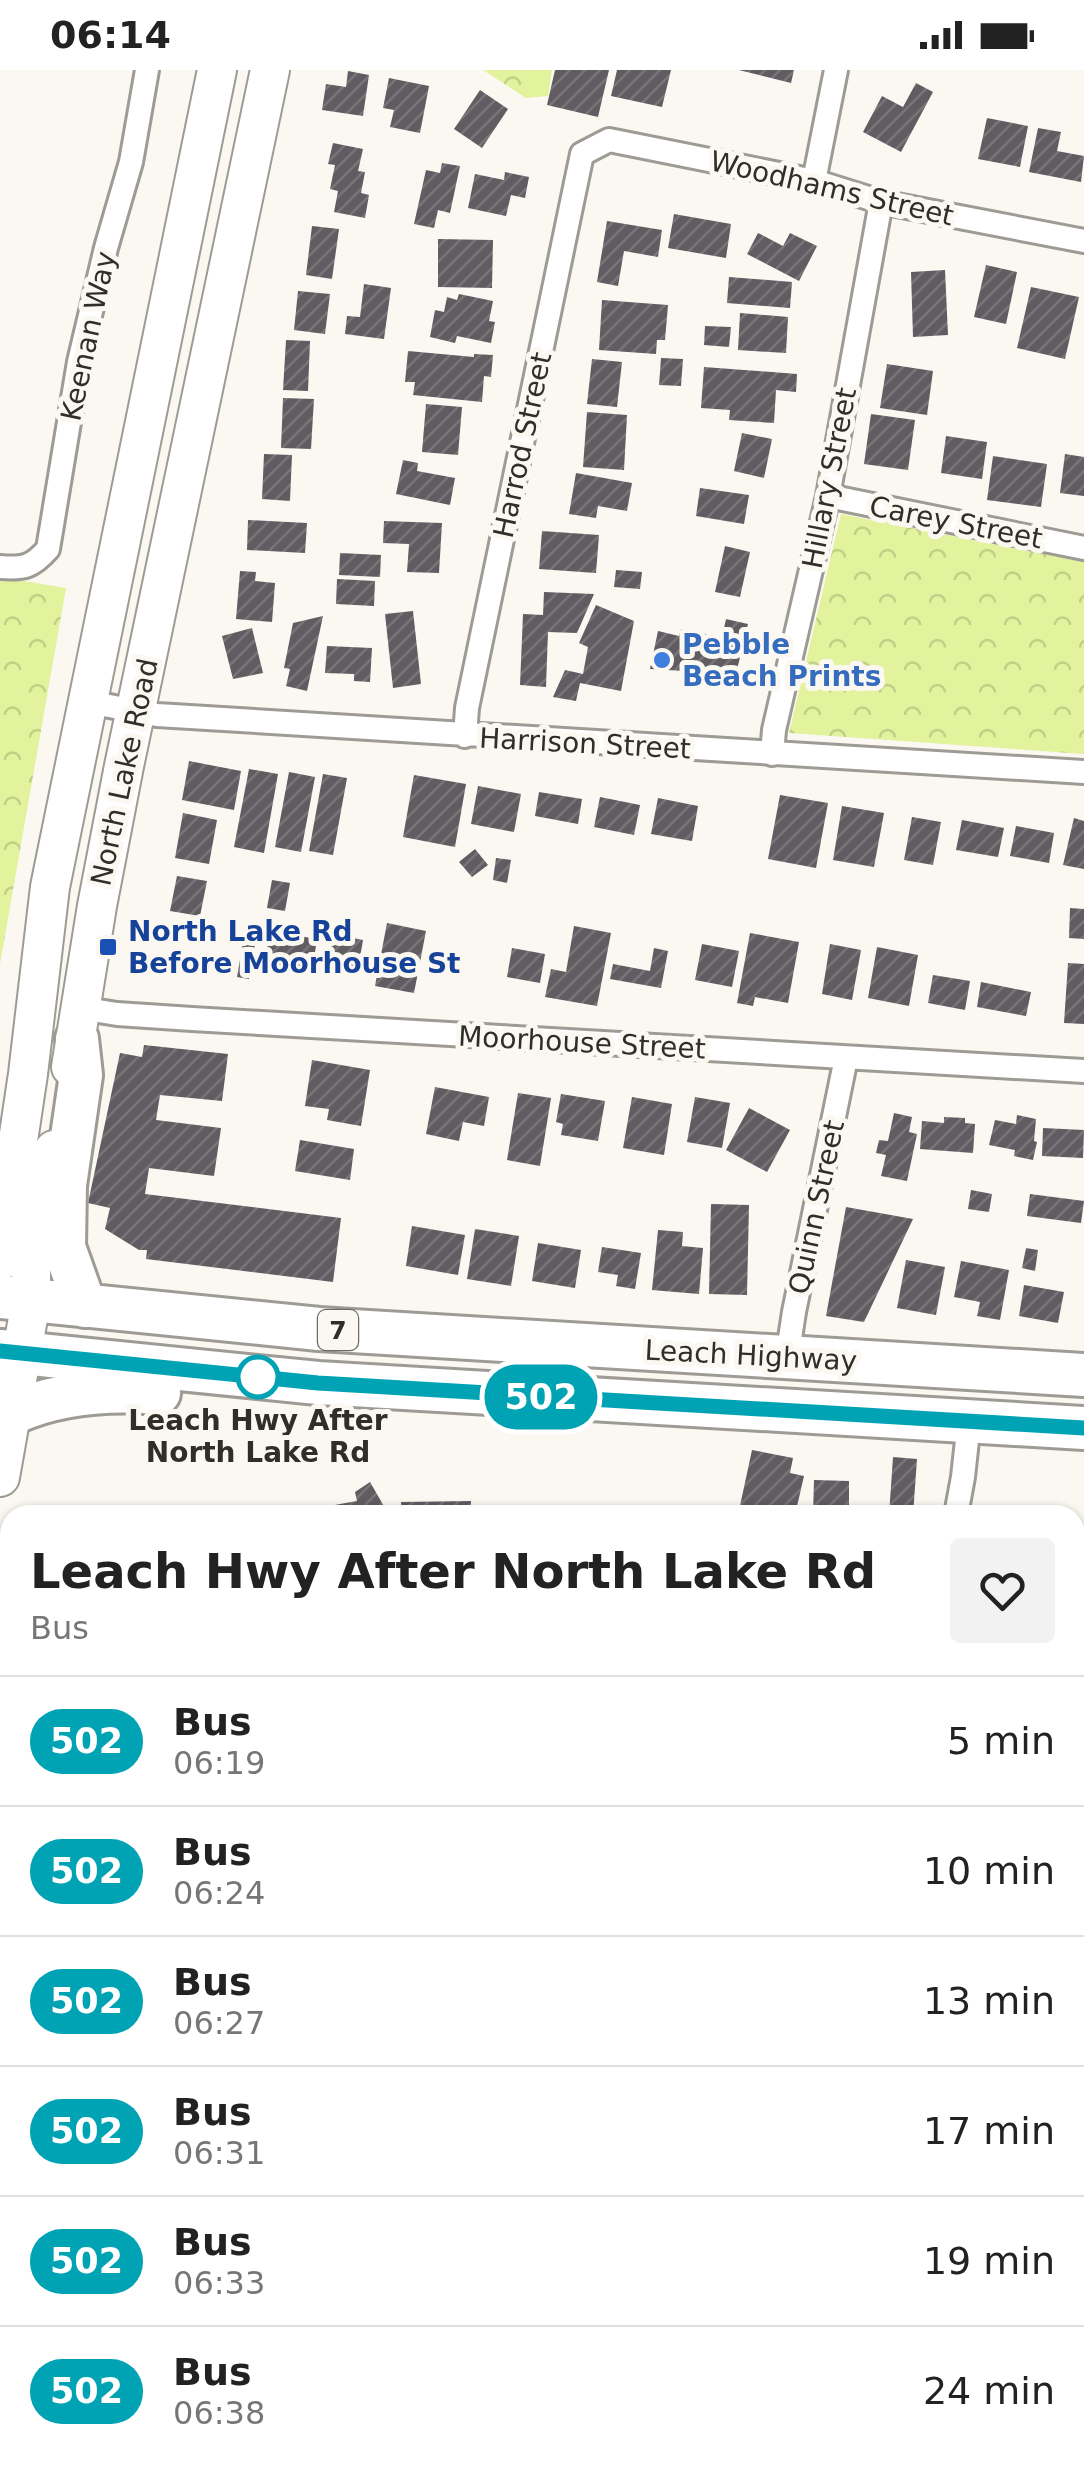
<!DOCTYPE html>
<style>
:root{--surface:#fff;--page:#f2f2f2;--text:#222;--muted:#767676;--line:#e0e0e0}
body{margin:0;font-family:"DejaVu Sans",sans-serif;background:var(--page);color:var(--text);height:100vh;display:flex;flex-direction:column;font-size:38px;white-space:nowrap}
*{box-sizing:border-box;margin:0}
p{font-size:32px;color:var(--muted)}
.icon{flex:none;width:55px;height:55px;fill:none;stroke:currentColor;stroke-width:2;stroke-linecap:round;stroke-linejoin:round}
.map{position:relative;flex:1;overflow:hidden}
.side{position:absolute;left:0px;top:1435px;width:1085px;height:972px;display:flex;flex-direction:column;background:var(--surface);border-radius:30px 30px 0 0;box-shadow:0 2px 8px #0004}
.side>*{flex:none}
.badge{padding:0 20px;border-radius:32px;font-size:35px;line-height:65px}
.map>.badge{position:absolute;translate:-50% -50%;box-shadow:0 0 0 5px #fff}
.round{display:grid;place-items:center;flex:none;width:105px;height:105px;border-radius:10px;background:var(--page)}
.summary{display:flex;align-items:center;justify-content:space-between;height:170px;padding:0 30px}
h1{font-size:48px;font-weight:600;line-height:75px}
ul{padding:0;list-style:none}
li{display:flex;align-items:center;gap:30px;height:130px;padding:0 30px;border-top:2px solid var(--line)}
li div{flex:1}
li b{display:block;font-size:38px}
li em{font-style:normal}
li .badge{min-width:110px;font-weight:700;text-align:center}
.status{display:flex;justify-content:space-between;align-items:center;height:70px;padding:0 50px;background:var(--surface);direction:ltr}
.status svg{height:28px;fill:currentColor}
.map>svg:first-child{display:block}
.park{fill:url(#park-crowns)}
.building{fill:url(#building-hatch)}
.lines{fill:none;stroke-linecap:round;stroke-linejoin:round}
.street-casing{stroke:#9e9b95;stroke-width:28}
.primary-casing{stroke:#9e9b95;stroke-width:42}
.highway-casing{stroke:#9e9b95;stroke-width:48}
.street{stroke:#fff;stroke-width:22}
.primary{stroke:#fff;stroke-width:38}
.highway{stroke:#fff;stroke-width:42}
.line-casing{stroke:#fff;stroke-width:22}
.line{stroke:#00a3b4;stroke-width:15}
.shop-dot{fill:#3f7fe0;stroke:#fbf8f2;stroke-width:4}
.transit-dot{fill:#1a4fb4;stroke:#fbf8f2;stroke-width:4}
.stop-dot{fill:#fff;stroke:#00a3b4;stroke-width:5}
.labels{text-anchor:middle;stroke-width:10;stroke-linejoin:round;paint-order:stroke}
.shield{fill:#fbf8f2;stroke:#6c6b67;stroke-width:2.5}
.shield-label{font-size:25px;font-weight:bold;fill:#2f2e2b}
.street-label{font-size:28px;fill:#2f2e2b;stroke:#fbf8f2}
.shop-label{font-size:28px;font-weight:bold;fill:#366cbe;stroke:#fbf8f2;text-anchor:start}
.transit-label{font-size:28px;font-weight:bold;fill:#164399;stroke:#fbf8f2;text-anchor:start}
.stop-label{font-size:28px;font-weight:bold;fill:#2f2e2b;stroke:#fbf8f2}
</style>
<div class="status"><b>06:14</b><svg viewBox="0 0 49 12"><path d="M0 12V9h3v3zM5 12V6h3v6zM10 12V3h3v9zM15 12V0h3v12zM26 1h20v11H26zM47 4h2v5h-2z"/></svg></div>
<div class="map">
<svg width="1084" height="2406" viewBox="0 0 1084 2406">
<defs>
<pattern id="park-crowns" width="20" height="18" patternUnits="userSpaceOnUse" patternTransform="scale(2.5)"><rect width="20" height="18" fill="#e2f29d"/><path d="M2 6a3 3 0 1 1 6 0M12 15a3 3 0 1 1 6 0" fill="none" stroke="#c2d087"/></pattern>
<pattern id="building-hatch" width="6" height="6" patternUnits="userSpaceOnUse" patternTransform="scale(2.5)"><rect width="6" height="6" fill="#605c61"/><path d="M-1 1l2-2M0 6l6-6M5 7l2-2" fill="none" stroke="#787578"/></pattern>
</defs>
<rect width="100%" height="100%" fill="#fbf8f2"/>
<path class="park" d="M 483,0 L 552,0 L 548,26 L 526,28 Z
M 841,444 L 1084,492 L 1084,684 L 789,663 Z
M 0,507 L 66,518 L 0,894 Z"/>
<path class="building" d="M 555,0 L 609,0 L 598,47 L 547,35 Z
M 617,0 L 671,0 L 662,37 L 611,26 Z
M 739,0 L 794,0 L 791,13 Z
M 348,1 L 369,5 L 363,46 L 322,40 L 326,14 L 346,17 Z
M 389,8 L 429,16 L 420,63 L 390,57 L 394,40 L 383,38 Z
M 916,13 L 933,22 L 901,82 L 863,62 L 882,26 L 903,37 Z
M 480,20 L 508,39 L 482,78 L 454,59 Z
M 987,48 L 1028,56 L 1020,97 L 978,89 Z
M 1038,58 L 1061,62 L 1057,81 L 1084,86 L 1081,112 L 1029,102 Z
M 333,73 L 363,79 L 358,101 L 365,102 L 361,123 L 369,125 L 365,148 L 334,142 L 338,121 L 330,119 L 335,95 L 328,94 Z
M 442,93 L 460,96 L 450,143 L 438,140 L 434,158 L 414,154 L 426,100 L 440,103 Z
M 505,102 L 529,107 L 525,128 L 511,125 L 506,146 L 468,138 L 475,104 L 504,110 Z
M 674,144 L 731,154 L 726,188 L 668,178 Z
M 607,151 L 662,160 L 658,187 L 624,181 L 618,216 L 597,212 Z
M 312,156 L 339,159 L 332,209 L 306,205 Z
M 758,163 L 783,176 L 790,163 L 817,176 L 799,211 L 747,184 Z
M 438,169 L 493,170 L 492,218 L 438,217 Z
M 986,195 L 1017,202 L 1006,254 L 974,247 Z
M 945,200 L 948,265 L 913,267 L 911,202 Z
M 729,207 L 792,212 L 790,238 L 727,233 Z
M 364,214 L 391,218 L 384,269 L 345,264 L 347,246 L 360,247 Z
M 1031,217 L 1079,227 L 1065,289 L 1017,278 Z
M 298,221 L 330,224 L 325,264 L 294,260 Z
M 459,224 L 493,231 L 489,251 L 495,252 L 491,273 L 457,266 L 455,273 L 430,267 L 435,240 L 444,242 L 447,227 L 457,230 Z
M 602,230 L 668,235 L 665,270 L 657,270 L 656,284 L 599,280 Z
M 740,243 L 788,247 L 786,283 L 738,280 Z
M 705,256 L 731,257 L 729,277 L 704,275 Z
M 286,270 L 310,271 L 308,321 L 283,320 Z
M 408,281 L 474,287 L 474,284 L 493,285 L 491,307 L 484,306 L 482,332 L 413,325 L 415,312 L 405,312 Z
M 661,288 L 683,289 L 681,316 L 659,315 Z
M 592,289 L 622,292 L 617,337 L 587,334 Z
M 887,294 L 933,301 L 927,345 L 880,338 Z
M 704,297 L 797,304 L 796,322 L 776,320 L 774,353 L 729,350 L 730,340 L 701,338 Z
M 283,328 L 314,329 L 311,379 L 281,378 Z
M 426,334 L 462,337 L 458,385 L 422,382 Z
M 587,342 L 627,345 L 624,400 L 583,397 Z
M 871,344 L 915,350 L 908,400 L 864,394 Z
M 742,363 L 772,369 L 764,408 L 734,401 Z
M 946,366 L 987,372 L 982,409 L 941,403 Z
M 264,384 L 292,385 L 290,431 L 262,429 Z
M 1065,384 L 1084,387 L 1084,426 L 1060,423 Z
M 993,386 L 1047,394 L 1041,437 L 987,430 Z
M 403,390 L 418,393 L 417,401 L 455,408 L 450,435 L 396,424 Z
M 576,403 L 632,413 L 627,441 L 598,436 L 596,448 L 569,444 Z
M 700,418 L 749,425 L 744,454 L 696,446 Z
M 248,450 L 307,453 L 305,483 L 247,480 Z
M 384,451 L 442,453 L 439,503 L 407,502 L 409,474 L 383,473 Z
M 542,461 L 599,465 L 596,503 L 539,499 Z
M 725,476 L 750,482 L 740,527 L 715,522 Z
M 340,483 L 381,485 L 380,507 L 339,505 Z
M 616,500 L 642,502 L 640,519 L 614,517 Z
M 240,501 L 256,502 L 255,511 L 275,513 L 272,552 L 236,549 Z
M 337,509 L 375,511 L 374,536 L 336,534 Z
M 544,522 L 594,524 L 577,563 L 548,562 L 546,617 L 520,615 L 523,544 L 543,545 Z
M 596,535 L 634,551 L 621,621 L 580,613 L 576,631 L 553,627 L 565,600 L 583,604 L 588,577 L 579,573 Z
M 413,541 L 421,614 L 393,618 L 385,544 Z
M 323,546 L 307,621 L 286,616 L 290,599 L 284,598 L 293,553 Z
M 726,549 L 748,554 L 736,604 L 650,599 L 658,561 L 679,566 L 681,559 L 722,567 Z
M 252,558 L 263,603 L 233,609 L 222,566 Z
M 327,576 L 372,578 L 370,612 L 354,611 L 354,604 L 325,603 Z
M 189,691 L 241,701 L 234,740 L 182,730 Z
M 249,699 L 278,704 L 264,783 L 234,777 Z
M 289,702 L 315,707 L 301,782 L 275,777 Z
M 323,704 L 347,708 L 333,785 L 309,781 Z
M 414,705 L 466,714 L 455,777 L 403,767 Z
M 478,716 L 521,724 L 514,762 L 471,754 Z
M 539,722 L 582,729 L 578,754 L 535,746 Z
M 780,725 L 828,733 L 816,798 L 768,789 Z
M 600,727 L 640,735 L 634,765 L 594,757 Z
M 658,728 L 698,736 L 692,771 L 651,764 Z
M 842,736 L 884,743 L 874,797 L 833,790 Z
M 183,743 L 217,750 L 209,794 L 175,788 Z
M 912,747 L 941,752 L 933,795 L 904,790 Z
M 1074,748 L 1084,751 L 1084,799 L 1063,795 Z
M 962,750 L 1004,758 L 998,787 L 956,780 Z
M 1016,756 L 1054,763 L 1049,793 L 1010,786 Z
M 475,779 L 488,795 L 472,807 L 459,792 Z
M 496,788 L 511,790 L 507,813 L 493,810 Z
M 177,806 L 207,811 L 200,846 L 170,841 Z
M 272,810 L 290,813 L 285,841 L 267,838 Z
M 1070,838 L 1084,839 L 1084,869 L 1069,868 Z
M 387,853 L 426,861 L 414,923 L 375,916 Z
M 246,855 L 258,857 L 249,909 L 237,907 Z
M 574,856 L 611,863 L 597,936 L 545,927 L 551,899 L 566,902 Z
M 270,861 L 317,869 L 312,901 L 265,892 Z
M 328,863 L 363,870 L 357,905 L 321,898 Z
M 750,863 L 799,872 L 788,933 L 755,927 L 753,936 L 737,933 Z
M 702,874 L 739,881 L 732,917 L 695,910 Z
M 830,874 L 861,880 L 852,930 L 822,924 Z
M 877,877 L 918,885 L 909,936 L 868,928 Z
M 512,878 L 545,884 L 540,913 L 507,907 Z
M 654,878 L 668,881 L 661,918 L 610,909 L 613,894 L 650,901 Z
M 1068,893 L 1084,894 L 1084,954 L 1064,953 Z
M 933,905 L 970,911 L 965,940 L 928,933 Z
M 981,912 L 1031,922 L 1026,946 L 977,937 Z
M 144,975 L 228,984 L 222,1031 L 160,1025 L 156,1050 L 221,1058 L 214,1106 L 149,1098 L 145,1124 L 341,1148 L 333,1212 L 146,1189 L 147,1180 L 139,1180 L 105,1159 L 110,1138 L 88,1133 L 120,983 L 142,987 Z
M 312,990 L 370,1000 L 361,1056 L 327,1050 L 329,1039 L 305,1036 Z
M 435,1017 L 489,1027 L 484,1056 L 463,1052 L 459,1071 L 426,1064 Z
M 518,1023 L 551,1028 L 540,1096 L 507,1090 Z
M 561,1024 L 605,1031 L 598,1071 L 561,1065 L 563,1054 L 556,1052 Z
M 632,1027 L 672,1034 L 664,1085 L 623,1078 Z
M 695,1027 L 730,1033 L 722,1078 L 687,1072 Z
M 749,1038 L 790,1060 L 767,1102 L 726,1080 Z
M 894,1043 L 912,1047 L 909,1062 L 917,1064 L 907,1111 L 881,1106 L 886,1085 L 876,1083 L 879,1070 L 888,1071 Z
M 1017,1045 L 1036,1049 L 1034,1071 L 1037,1072 L 1033,1090 L 1014,1086 L 1015,1080 L 989,1075 L 995,1050 L 1016,1054 Z
M 944,1047 L 965,1048 L 965,1053 L 975,1054 L 973,1083 L 920,1079 L 922,1051 L 944,1053 Z
M 1043,1058 L 1084,1060 L 1083,1088 L 1042,1086 Z
M 300,1070 L 354,1079 L 350,1110 L 295,1101 Z
M 971,1120 L 992,1124 L 989,1142 L 968,1139 Z
M 1030,1124 L 1084,1131 L 1081,1153 L 1027,1146 Z
M 711,1134 L 749,1135 L 747,1225 L 709,1224 Z
M 846,1137 L 913,1149 L 864,1252 L 826,1246 Z
M 412,1156 L 465,1165 L 458,1205 L 406,1196 Z
M 475,1159 L 519,1166 L 511,1216 L 467,1209 Z
M 658,1160 L 683,1162 L 682,1176 L 703,1178 L 699,1224 L 652,1220 Z
M 538,1173 L 581,1180 L 575,1218 L 532,1211 Z
M 602,1177 L 641,1183 L 635,1219 L 616,1216 L 618,1205 L 598,1202 Z
M 1026,1178 L 1038,1180 L 1035,1201 L 1022,1198 Z
M 906,1190 L 945,1197 L 936,1245 L 897,1238 Z
M 961,1191 L 1009,1200 L 1000,1250 L 977,1246 L 980,1232 L 954,1227 Z
M 1024,1215 L 1064,1222 L 1058,1253 L 1019,1246 Z
M 752,1380 L 793,1388 L 790,1403 L 804,1406 L 795,1445 L 738,1445 Z
M 893,1387 L 917,1389 L 913,1445 L 889,1445 Z
M 814,1410 L 849,1411 L 849,1445 L 813,1445 Z
M 370,1412 L 389,1445 L 290,1445 L 290,1443 L 357,1431 L 355,1422 Z
M 471,1431 L 471,1445 L 402,1445 L 401,1432 Z
M 1081,1477 L 1084,1478 L 1084,1603 L 1075,1601 L 1075,1506 Z
M 0,1747 L 10,1749 L 9,1856 L 0,1854 Z
M 1082,1797 L 1084,1797 L 1084,1956 L 1075,1954 L 1075,1831 Z
M 0,1870 L 5,1871 L 4,1875 L 10,1877 L 10,1937 L 0,1935 Z
M 1075,1992 L 1084,1994 L 1084,2028 L 1077,2063 Z
M 0,2079 L 10,2081 L 10,2116 L 7,2131 L 0,2130 Z
M 1075,2248 L 1084,2250 L 1084,2320 L 1075,2318 Z
M 0,2300 L 10,2302 L 10,2351 L 0,2349 Z"/>
<g class="lines">
<g class="street-casing">
<path id="street" d="M 814,111 L 836,0
M 828,426 L 1084,478
M 0,497 C 24,499 32,497 48,479 L 79,292 L 106,178 L 131,92 L 147,0
M 88,632 L 157,645 L 1084,702
M 465,666 L 467,638 L 582,84 L 609,70 L 814,111 L 881,132 L 1084,171
M 772,684 L 774,660 L 828,426 L 881,132
M 80,938 L 117,944 L 192,949 L 1084,1001
M 787,1288 L 794,1242 L 846,988
M 956,1445 L 963,1407 L 969,1352
M 0,2185 L 10,2187
M 1033,2398 L 1075,2406
M 156,2406 L 158,2398
M 937,2406 L 939,2398"/>
</g>
<g class="primary-casing">
<path id="primary" d="M 71,997 L 97,836 L 124,696 L 270,0
M 0,1191 L 28,1004 L 50,817 L 217,0
M 0,1407 L 31,1231 L 31,1189 L 54,1080
M 0,1656 L 6,1680"/>
</g>
<g class="highway-casing">
<path id="highway" d="M 77,969 L 81,1005 L 65,1115 L 64,1177 L 85,1236
M 0,1154 L 7,1152
M 0,1227 L 319,1259 L 1084,1305
M 0,1281 L 318,1313 L 1084,1358
M 13,1343 C 59,1322 109,1319 159,1323"/>
</g>
<use href="#street" class="street"/>
<use href="#primary" class="primary"/>
<use href="#highway" class="highway"/>
</g>
<g class="lines">
<g class="line-casing">
<path id="line" d="M 0,1281 L 318,1313 L 1084,1358"/>
</g>
<use href="#line" class="line"/>
</g>
<circle class="shop-dot" cx="662" cy="590" r="10"/>
<rect class="transit-dot" x="98" y="867" width="20" height="20" rx="5"/>
<circle class="stop-dot" cx="258" cy="1307" r="20"/>
<g class="labels">
<rect class="shield" x="318" y="1240" width="40" height="40" rx="8"/>
<g class="shield-label">
<text x="338" y="1269">7</text>
</g>
<g class="street-label">
<text transform="translate(832 118) rotate(13)" y="10">Woodhams Street</text>
<text transform="translate(88 266) rotate(-78)" y="10">Keenan Way</text>
<text transform="translate(522 375) rotate(-78)" y="10">Harrod Street</text>
<text transform="translate(829 408) rotate(-79)" y="10">Hillary Street</text>
<text transform="translate(956 452) rotate(11)" y="10">Carey Street</text>
<text transform="translate(585 673) rotate(3)" y="10">Harrison Street</text>
<text transform="translate(124 702) rotate(-78)" y="10">North Lake Road</text>
<text transform="translate(582 972) rotate(3)" y="10">Moorhouse Street</text>
<text transform="translate(816 1137) rotate(-78)" y="10">Quinn Street</text>
<text transform="translate(751 1285) rotate(3)" y="10">Leach Highway</text>
</g>
<g class="shop-label">
<text x="682" y="584">Pebble<tspan x="682" dy="32">Beach Prints</tspan></text>
</g>
<g class="transit-label">
<text x="128" y="871">North Lake Rd<tspan x="128" dy="32">Before Moorhouse St</tspan></text>
</g>
<g class="stop-label">
<text x="258" y="1360">Leach Hwy After<tspan x="258" dy="32">North Lake Rd</tspan></text>
</g>
</g>
</svg>
<b class="badge" style="left:541px;top:1327px;background:#00a3b4;color:#fff">502</b>
<section class="side">
<div class="summary"><div><h1>Leach Hwy After North Lake Rd</h1><p>Bus</p></div><a class="round"><svg class="icon" aria-label="heart" viewBox="0 0 24 24"><path d="M12 20l-8-8c-3-5 5-10 8-4 3-6 11-1 8 4z"/></svg></a></div>
<ul>
<li><span class="badge" style="background:#00a3b4;color:#fff">502</span><div><b>Bus</b><p>06:19</p></div><em>5 min</em></li>
<li><span class="badge" style="background:#00a3b4;color:#fff">502</span><div><b>Bus</b><p>06:24</p></div><em>10 min</em></li>
<li><span class="badge" style="background:#00a3b4;color:#fff">502</span><div><b>Bus</b><p>06:27</p></div><em>13 min</em></li>
<li><span class="badge" style="background:#00a3b4;color:#fff">502</span><div><b>Bus</b><p>06:31</p></div><em>17 min</em></li>
<li><span class="badge" style="background:#00a3b4;color:#fff">502</span><div><b>Bus</b><p>06:33</p></div><em>19 min</em></li>
<li><span class="badge" style="background:#00a3b4;color:#fff">502</span><div><b>Bus</b><p>06:38</p></div><em>24 min</em></li>
</ul>
</section>
</div>
